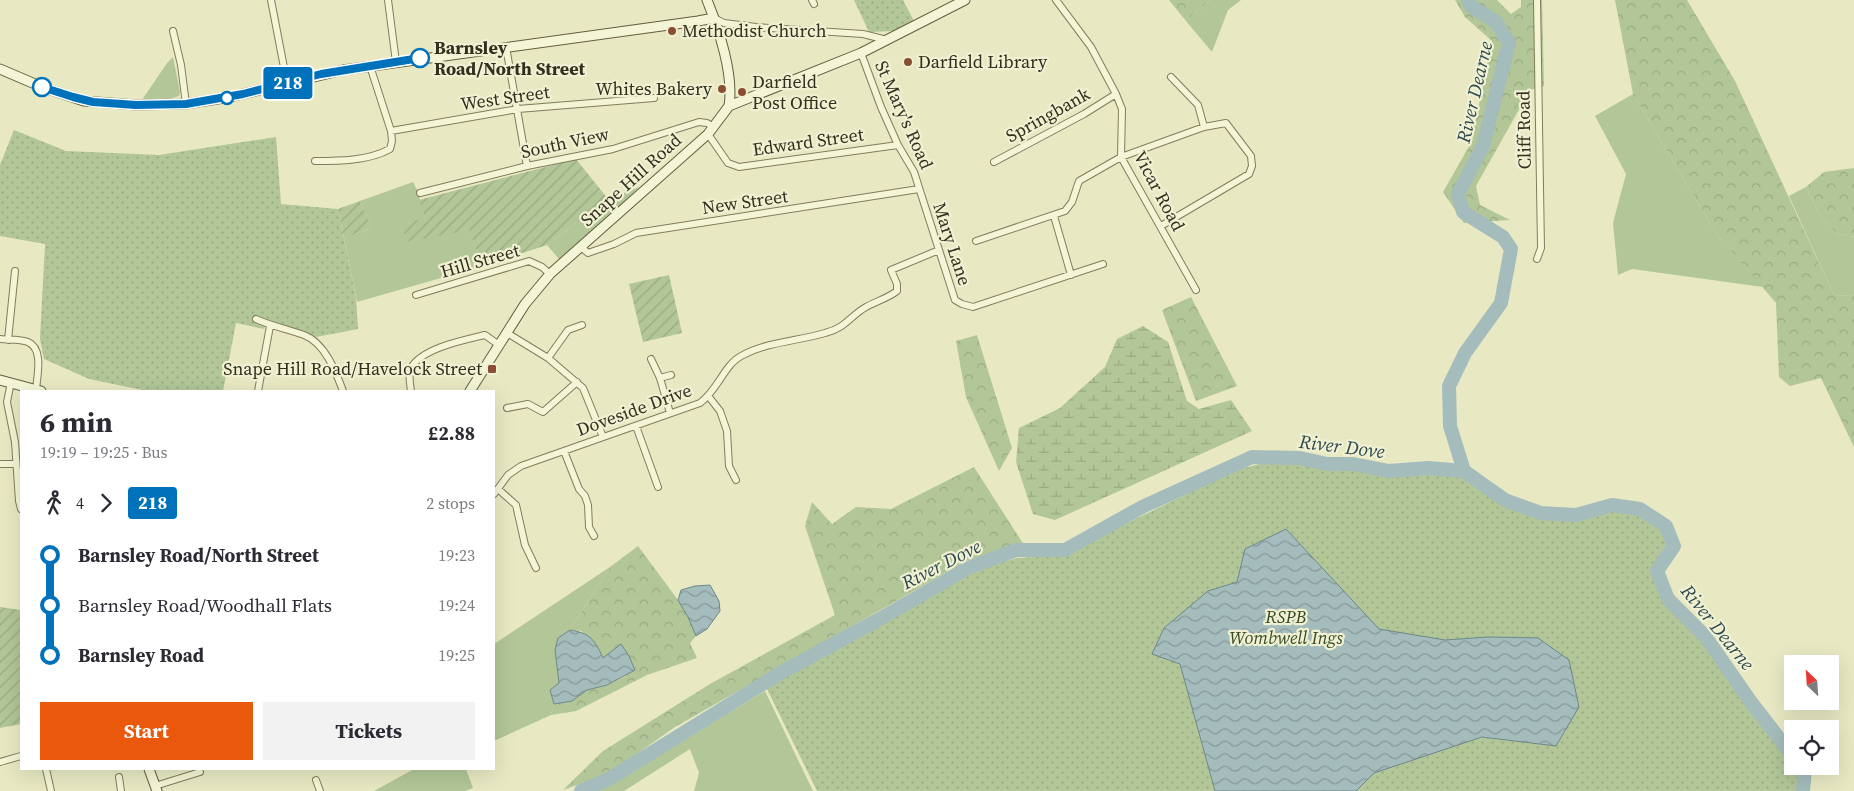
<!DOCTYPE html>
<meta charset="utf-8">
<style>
:root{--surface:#fff;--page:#f2f2f3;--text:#2b2b33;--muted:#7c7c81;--accent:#ea580c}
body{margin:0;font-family:"Source Serif 4",serif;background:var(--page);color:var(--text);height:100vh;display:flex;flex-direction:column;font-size:19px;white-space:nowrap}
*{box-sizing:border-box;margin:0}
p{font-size:16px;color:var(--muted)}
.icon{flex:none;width:28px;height:28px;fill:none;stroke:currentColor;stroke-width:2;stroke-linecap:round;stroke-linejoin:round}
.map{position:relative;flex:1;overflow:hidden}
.side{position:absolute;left:20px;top:390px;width:475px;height:380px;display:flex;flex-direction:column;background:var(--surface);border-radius:0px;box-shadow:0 5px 20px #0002}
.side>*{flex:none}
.badge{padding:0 10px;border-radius:4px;font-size:18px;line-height:32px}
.needle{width:32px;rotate:335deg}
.buttons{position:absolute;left:1784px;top:655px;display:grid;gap:10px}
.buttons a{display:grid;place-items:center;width:55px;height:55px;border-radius:0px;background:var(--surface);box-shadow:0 5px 20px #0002;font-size:25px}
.map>.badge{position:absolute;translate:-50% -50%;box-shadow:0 0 0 2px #fff}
.legs{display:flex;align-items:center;gap:8px;height:55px;padding:0 20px;font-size:16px}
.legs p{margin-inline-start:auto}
.headline{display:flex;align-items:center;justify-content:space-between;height:85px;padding:0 20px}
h1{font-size:28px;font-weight:700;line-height:38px}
.primary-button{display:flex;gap:10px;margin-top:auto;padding:10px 20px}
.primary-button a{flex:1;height:58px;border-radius:0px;background:var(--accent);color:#fff;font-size:20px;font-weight:700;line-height:58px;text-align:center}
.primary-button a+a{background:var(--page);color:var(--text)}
ul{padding:0 20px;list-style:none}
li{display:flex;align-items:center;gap:18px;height:50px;font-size:19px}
li i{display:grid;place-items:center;width:8px;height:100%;margin:0 6px;background:currentColor}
li i::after{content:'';width:12px;height:12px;margin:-6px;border:4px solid;border-radius:50%;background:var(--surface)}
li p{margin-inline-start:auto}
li:first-child i{background:linear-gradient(#0000 50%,currentColor 0)}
li:last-child i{background:linear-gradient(currentColor 50%,#0000 0)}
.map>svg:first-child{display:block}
.grass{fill:#b2c698}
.forest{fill:url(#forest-crowns)}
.wetland{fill:url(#wetland-marsh)}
.park{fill:url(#park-dots)}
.garden{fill:url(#garden-furrows)}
.water{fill:url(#water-waves);stroke:#6d888a}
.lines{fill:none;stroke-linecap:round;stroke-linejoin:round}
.river{stroke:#a5bcbd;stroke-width:14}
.street-casing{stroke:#827c5c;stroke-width:8}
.secondary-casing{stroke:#635d3f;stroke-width:11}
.street{stroke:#f4f5d6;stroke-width:6}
.secondary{stroke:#f4f5d6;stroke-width:9}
.line-1-casing{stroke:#fff;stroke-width:11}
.line-1{stroke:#0072bc;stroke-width:8}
.poi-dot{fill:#8b4e32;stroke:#f0f1d2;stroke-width:2}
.stop-1-dot{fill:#fff;stroke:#0072bc;stroke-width:2.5}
.labels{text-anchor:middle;stroke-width:4.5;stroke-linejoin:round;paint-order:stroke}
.poi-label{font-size:18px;fill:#332f1e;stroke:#f0f1d2;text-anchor:start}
.stop-label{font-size:18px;font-weight:bold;fill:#332f1e;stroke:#f0f1d2;text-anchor:start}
.street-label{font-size:18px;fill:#332f1e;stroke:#f0f1d2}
.park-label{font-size:18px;font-style:italic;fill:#384d27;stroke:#f0f1d2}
.water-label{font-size:19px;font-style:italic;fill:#2f4951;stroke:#f0f1d2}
</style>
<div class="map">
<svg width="1854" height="791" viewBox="0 0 1854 791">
<defs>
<pattern id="forest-crowns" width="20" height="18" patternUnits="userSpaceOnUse" patternTransform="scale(1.25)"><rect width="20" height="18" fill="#b2c698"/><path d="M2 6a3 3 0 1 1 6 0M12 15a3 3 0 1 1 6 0" fill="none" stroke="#9aaa83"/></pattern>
<pattern id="wetland-marsh" width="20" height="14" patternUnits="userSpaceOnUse" patternTransform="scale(1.25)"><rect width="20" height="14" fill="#b2c698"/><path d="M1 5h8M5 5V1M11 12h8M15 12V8" fill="none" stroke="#9aaa83"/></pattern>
<pattern id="park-dots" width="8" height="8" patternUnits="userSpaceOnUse" patternTransform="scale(1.25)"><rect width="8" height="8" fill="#b2c698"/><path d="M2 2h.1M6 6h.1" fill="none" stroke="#9aaa83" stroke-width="1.8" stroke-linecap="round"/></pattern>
<pattern id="garden-furrows" width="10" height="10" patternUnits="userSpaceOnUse" patternTransform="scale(1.25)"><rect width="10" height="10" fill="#b2c698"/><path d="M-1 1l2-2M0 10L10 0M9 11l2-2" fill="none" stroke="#9aaa83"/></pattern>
<pattern id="water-waves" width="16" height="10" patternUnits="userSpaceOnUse" patternTransform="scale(1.25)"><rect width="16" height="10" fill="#a5bcbd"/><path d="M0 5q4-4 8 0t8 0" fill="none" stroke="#879999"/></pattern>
</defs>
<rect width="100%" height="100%" fill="#e8e9c3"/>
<path class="grass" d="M 1210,0 L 1241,0 L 1228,10 L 1212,52 L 1186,21 Z
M 173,57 L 180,92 L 179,96 L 169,99 L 142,100 L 167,63 Z
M 1633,94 L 1716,233 L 1763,287 L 1632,269 L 1618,275 L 1613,223 L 1626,174 L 1595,116 Z
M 413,182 C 420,194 421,205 425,218 L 469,229 L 483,266 L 357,302 L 344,238 L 372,228 L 360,201 Z
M 639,187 L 606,221 L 560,260 L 547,245 L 608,199 Z
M 1806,187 L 1821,217 L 1837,234 L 1854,237 L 1854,296 L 1834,295 L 1789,196 Z
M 610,567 L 570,630 L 558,638 L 559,683 L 550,690 L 554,704 L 551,715 L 494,741 L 494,644 Z
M 765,691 L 813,791 L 694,791 L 699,773 L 690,749 L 624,791 L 594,791 L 614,783 Z
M 414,769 L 466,769 L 473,788 L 465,791 L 374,791 Z"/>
<path class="forest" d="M 1169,0 L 1210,0 L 1186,21 Z
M 1455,0 L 1497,0 L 1511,14 L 1521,7 L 1521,0 L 1542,0 L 1544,86 L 1530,90 L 1476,186 L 1480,205 L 1510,220 L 1464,223 L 1443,192 L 1471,143 L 1492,41 L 1465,17 Z
M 1615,0 L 1687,0 L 1735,81 L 1834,295 L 1854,296 L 1854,447 L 1821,378 L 1790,386 L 1779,377 L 1776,303 L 1716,233 L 1633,94 Z
M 1854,168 L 1854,237 L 1837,234 L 1821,217 L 1806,187 L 1824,172 Z
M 1191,297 L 1237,386 L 1196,401 L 1162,310 Z
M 977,335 L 1012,448 L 999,471 L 966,397 L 956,341 Z
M 974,467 L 1024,545 L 968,560 L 675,727 L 608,774 L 563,790 L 603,751 L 710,684 L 835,615 L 805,526 L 812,502 L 832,524 L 856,507 L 891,509 Z
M 638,546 L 678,600 L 688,617 L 696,636 L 690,643 L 697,658 L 647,675 L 576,711 L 551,715 L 554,704 L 572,701 L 587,690 L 607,685 L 626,676 L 603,658 L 599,649 L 581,631 L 570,630 L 610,567 Z"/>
<path class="wetland" d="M 1143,326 L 1168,342 L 1187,401 L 1199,409 L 1231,400 L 1252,431 L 1055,520 L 1033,514 L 1016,462 L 1019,428 L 1060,408 L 1105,367 L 1117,339 Z"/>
<path class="park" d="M 854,0 L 903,0 L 915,23 L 894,31 L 869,32 Z
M 14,130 L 66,151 L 159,155 L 276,137 L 281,204 L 338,209 L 356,298 L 358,329 L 316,337 L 304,331 L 266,324 L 264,329 L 236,323 L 223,391 L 147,391 L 89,379 L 44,359 L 40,339 L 45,244 L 0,236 L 0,165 Z
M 1290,462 L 1384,473 L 1428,473 L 1461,476 L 1505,505 L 1540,518 L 1576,519 L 1613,510 L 1639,513 L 1662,527 L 1669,546 L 1653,569 L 1664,601 L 1703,641 L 1792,763 L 1792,766 L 1795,766 L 1799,772 L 1797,791 L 817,791 L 767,689 L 785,676 L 984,567 L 1017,558 L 1067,555 L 1121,526 L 1236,470 L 1264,463 Z"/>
<path class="garden" d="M 576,159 L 608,199 L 547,245 L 483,266 L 469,230 L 406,242 L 402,224 L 425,218 L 419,200 Z
M 360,201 L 372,228 L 344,238 L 338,209 Z
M 669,275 L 682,333 L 643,342 L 629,284 Z
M 0,607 L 21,610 L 21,724 L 0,728 Z"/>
<path class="water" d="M 1286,529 L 1379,629 L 1445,640 L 1488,637 L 1538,638 L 1569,660 L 1579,707 L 1556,746 L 1482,737 L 1374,773 L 1356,791 L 1215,791 L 1180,664 L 1152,654 L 1164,628 L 1208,591 L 1237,582 L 1245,549 Z
M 710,585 L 719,601 L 720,611 L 707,629 L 696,636 L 688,617 L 678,600 L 681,590 L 695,586 Z
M 570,630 C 590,633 595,640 603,658 L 621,644 L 629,656 L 635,670 L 607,685 L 587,690 L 572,701 L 554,704 L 550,690 L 559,683 L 555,650 L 558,638 Z"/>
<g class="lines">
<path class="river" d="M 1468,0 L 1471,6 L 1496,22 L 1509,43 L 1483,146 L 1458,194 L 1463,212 L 1503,237 L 1511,249 L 1501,303 L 1465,353 L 1449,386 L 1450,426 L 1464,471 L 1505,500 L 1541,513 L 1576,515 L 1612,505 L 1640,509 L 1666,526 L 1674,546 L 1657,571 L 1668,599 L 1705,636 L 1751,702 L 1792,755
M 1802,766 L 1805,770 L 1803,791
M 581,791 L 609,779 L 782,672 L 876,621 L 968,568 L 1016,550 L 1065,550 L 1144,506 L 1252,457 L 1300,458 L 1327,464 L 1353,464 L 1389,471 L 1428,468 L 1464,471"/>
<g class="street-casing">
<path id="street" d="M 271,0 L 287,83
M 388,0 L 396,62
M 812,0 L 814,4
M 1056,0 L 1091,47 L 1116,94 L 1122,109 L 1121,157 L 1196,290
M 714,18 L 724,23 L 756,27 L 863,34 L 887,40
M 173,31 L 181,65 L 186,104
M 506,47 L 527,166
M 861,53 L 881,107 L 898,145 L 914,172 L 955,300 L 962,304 L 973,307 L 1103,264
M 1171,77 L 1198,105 L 1204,127
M 391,131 L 518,109 L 654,98
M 708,134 L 728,163 L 739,167 L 898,145
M 315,161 C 339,161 368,161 390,149 L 392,141 L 391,131 L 370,66
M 994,162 L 1084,114 L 1116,94
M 420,193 L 527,166 L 613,149 L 699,122 L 707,123 L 714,127
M 1054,216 L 1071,275
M 976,241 L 1065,211 L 1072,202 L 1079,181 L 1121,157 L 1204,127 L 1226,123 L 1251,156 L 1252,166 L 1249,174 L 1161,226
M 581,247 L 588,253 L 614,244 L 636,233 L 919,189
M 1537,259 L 1541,248 L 1537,0
M 416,295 L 529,261 L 542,267 L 550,274
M 256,319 C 271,326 288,329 304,335 C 325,343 336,372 343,391
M 507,333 L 548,358 L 583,388 L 603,437
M 0,339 C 8,340 20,339 28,342 C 44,349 37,376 36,390
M 8,340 L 15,271
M 548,358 L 568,330 L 582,325
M 651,359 L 660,378 L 670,413
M 660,378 L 671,375
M 11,382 L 7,402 L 15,442 L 19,501 L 21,509
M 258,391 L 270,326
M 411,391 C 410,384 408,375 411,368 C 422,348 464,340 485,335 L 499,345
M 709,397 L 720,411 L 727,431 L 729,466 L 736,480
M 507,408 L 528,404 L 543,412 L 577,382
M 636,426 L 658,487
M 564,451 L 579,489 L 585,496 L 588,505 L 589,527 L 594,536
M 0,464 L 16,464
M 498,489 L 516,505 L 525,545 L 536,568
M 494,494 L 508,475 L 521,466 L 700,403 C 719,389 724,364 743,355 C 767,342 798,341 825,333 C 846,328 850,316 866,307 C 877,301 888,298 897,291 L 897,284 L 891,270 L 939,250
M 0,762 L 21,756
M 46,769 L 51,791
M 119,777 L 121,791
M 316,780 L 320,791
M 155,786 L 200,772"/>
</g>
<g class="secondary-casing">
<path id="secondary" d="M 707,0 C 719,30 734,74 729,106
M 0,69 L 42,87 L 84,101 L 136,105 L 186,104 L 230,97 L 343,70 L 698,21 L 714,18
M 0,380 L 41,391
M 470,391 L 525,304 L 550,274 L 708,134 L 729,106 L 861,53 L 965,0
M 149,769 L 157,791"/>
</g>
<use href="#street" class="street"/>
<use href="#secondary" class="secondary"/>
</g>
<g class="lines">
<g class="line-1-casing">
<path id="line-1" d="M 42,87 L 73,97 L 93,102 L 136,105 L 186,104 L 243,94 L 321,74 L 420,58"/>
</g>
<use href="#line-1" class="line-1"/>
</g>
<g class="poi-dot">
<circle cx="672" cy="31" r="5"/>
<circle cx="908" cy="62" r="5"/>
<circle cx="722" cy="89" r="5"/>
<circle cx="742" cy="92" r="5"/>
<rect x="487" y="364" width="10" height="10" rx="2.5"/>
</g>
<g class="stop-1-dot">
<circle cx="420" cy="58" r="9"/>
<circle cx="42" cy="87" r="9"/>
<circle cx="227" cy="98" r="6"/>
</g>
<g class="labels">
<g class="poi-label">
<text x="682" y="37">Methodist Church</text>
<text x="918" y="68">Darfield Library</text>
<text x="752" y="88">Darfield<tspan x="752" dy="21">Post Office</tspan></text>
<text x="712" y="95" text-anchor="end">Whites Bakery</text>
<text x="482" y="375" text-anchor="end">Snape Hill Road/Havelock Street</text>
</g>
<g class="stop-label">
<text x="434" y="54">Barnsley<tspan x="434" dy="21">Road/North Street</tspan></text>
</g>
<g class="street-label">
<text transform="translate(505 98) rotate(-8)" y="6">West Street</text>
<text transform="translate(904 115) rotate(66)" y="6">St Mary's Road</text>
<text transform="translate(1048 115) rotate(-29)" y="6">Springbank</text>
<text transform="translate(1524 130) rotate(-91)" y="6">Cliff Road</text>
<text transform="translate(808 142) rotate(-8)" y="6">Edward Street</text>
<text transform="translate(565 143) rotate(-12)" y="6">South View</text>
<text transform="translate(631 180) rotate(-42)" y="6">Snape Hill Road</text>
<text transform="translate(1159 191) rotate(62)" y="6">Vicar Road</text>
<text transform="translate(745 202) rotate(-8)" y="6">New Street</text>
<text transform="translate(952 244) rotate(72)" y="6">Mary Lane</text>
<text transform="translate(480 261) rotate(-16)" y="6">Hill Street</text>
<text transform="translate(634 410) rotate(-20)" y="6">Doveside Drive</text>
</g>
<g class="park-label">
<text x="1286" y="623">RSPB<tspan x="1286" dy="21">Wombwell Ings</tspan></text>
</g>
<g class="water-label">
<text transform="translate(1474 92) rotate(-77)" y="7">River Dearne</text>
<text transform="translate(1342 446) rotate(7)" y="7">River Dove</text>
<text transform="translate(941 564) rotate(-27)" y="7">River Dove</text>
<text transform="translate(1718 627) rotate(51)" y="7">River Dearne</text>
</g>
</g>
</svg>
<div class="buttons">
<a><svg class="needle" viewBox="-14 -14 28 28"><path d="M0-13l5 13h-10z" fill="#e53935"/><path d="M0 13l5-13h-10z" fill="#7c7c81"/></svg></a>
<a><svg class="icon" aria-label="locate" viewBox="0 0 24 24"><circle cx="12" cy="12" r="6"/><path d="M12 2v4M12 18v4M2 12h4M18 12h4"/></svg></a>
</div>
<b class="badge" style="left:288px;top:83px;background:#0072bc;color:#fff">218</b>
<section class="side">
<div class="headline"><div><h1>6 min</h1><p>19:19 – 19:25 · Bus</p></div><b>£2.88</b></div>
<div class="legs"><svg class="icon" aria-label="walk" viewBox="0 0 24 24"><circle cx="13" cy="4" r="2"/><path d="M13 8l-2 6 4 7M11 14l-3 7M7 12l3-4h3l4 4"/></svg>4<svg class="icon" aria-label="forward" viewBox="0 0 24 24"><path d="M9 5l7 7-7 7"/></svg><b class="badge" style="background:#0072bc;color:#fff">218</b><p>2 stops</p></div>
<ul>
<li><i style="color:#0072bc"></i><b>Barnsley Road/North Street</b><p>19:23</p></li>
<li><i style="color:#0072bc"></i><span>Barnsley Road/Woodhall Flats</span><p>19:24</p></li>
<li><i style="color:#0072bc"></i><b>Barnsley Road</b><p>19:25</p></li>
</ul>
<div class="primary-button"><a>Start</a><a>Tickets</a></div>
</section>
</div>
